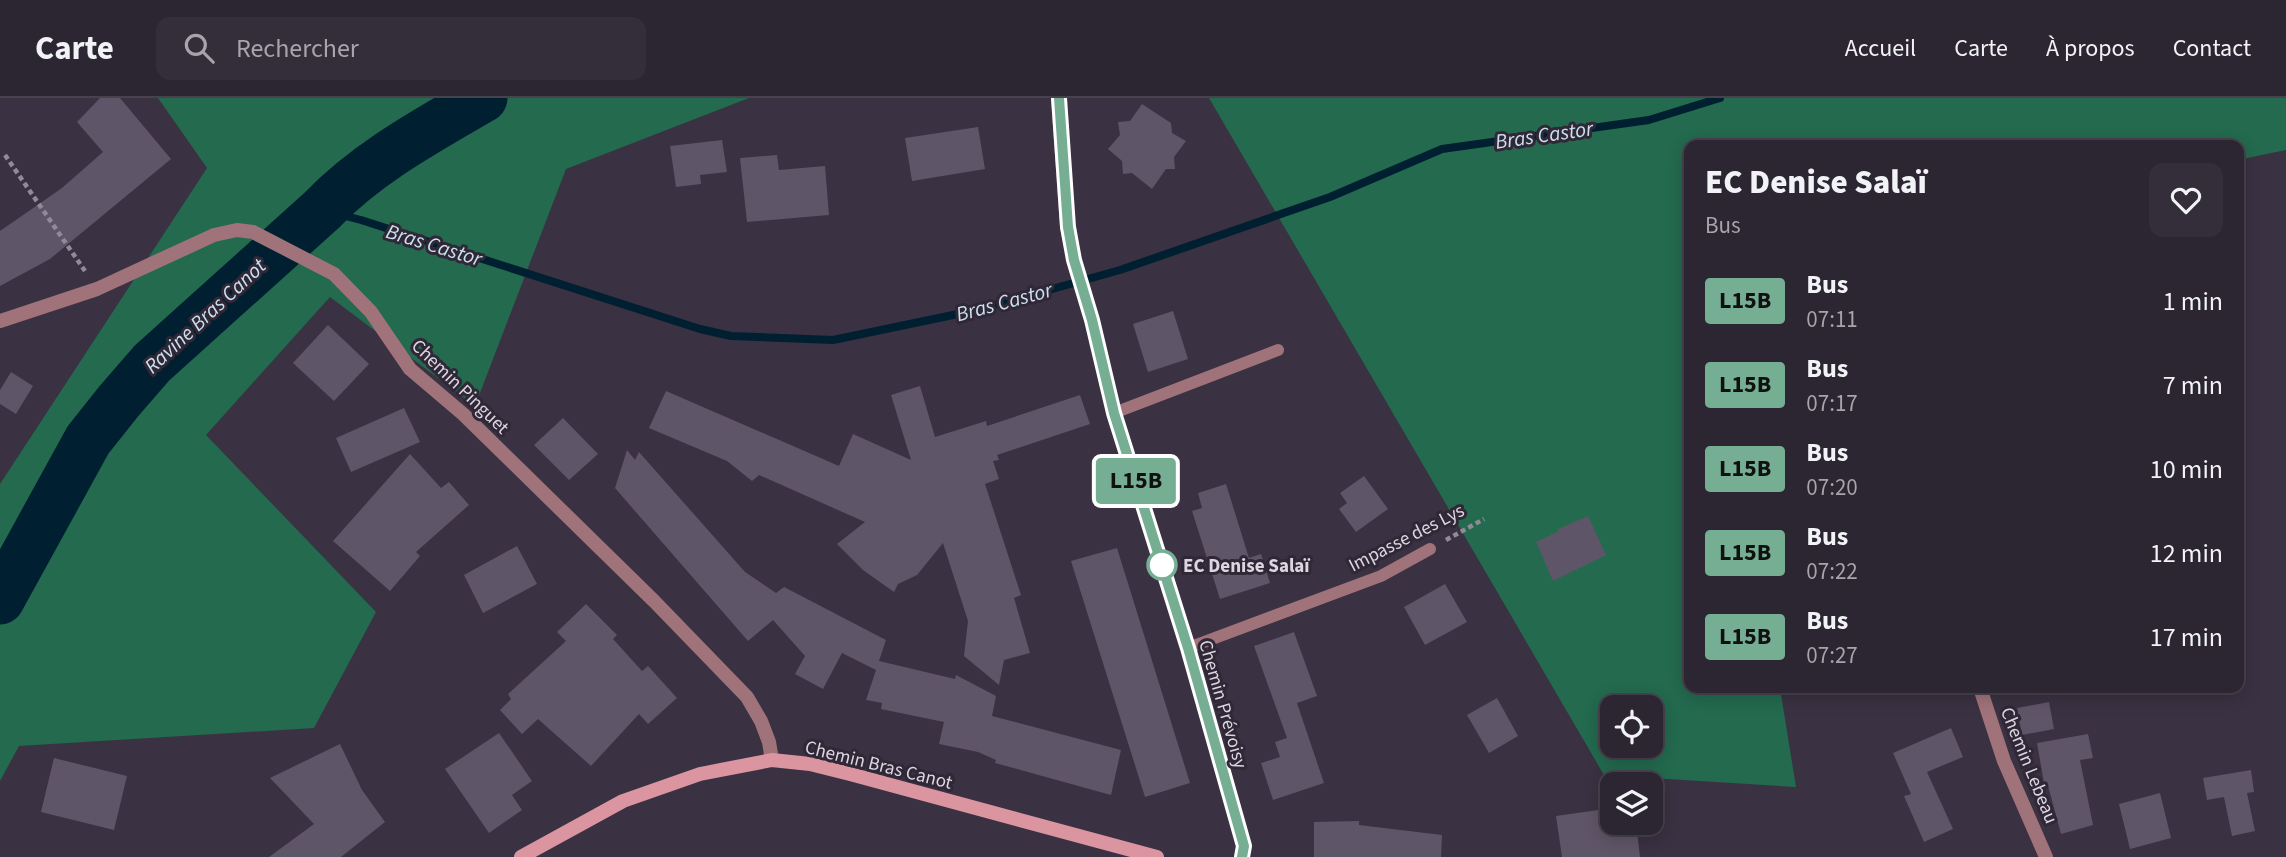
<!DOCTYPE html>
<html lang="fr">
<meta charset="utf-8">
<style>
:root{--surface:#2c2532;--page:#342d3a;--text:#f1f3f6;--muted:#a6a5ac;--line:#48424d}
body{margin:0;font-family:"Source Sans 3",sans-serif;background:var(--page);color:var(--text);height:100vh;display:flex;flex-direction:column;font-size:26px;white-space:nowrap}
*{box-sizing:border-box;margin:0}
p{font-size:23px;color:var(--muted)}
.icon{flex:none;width:38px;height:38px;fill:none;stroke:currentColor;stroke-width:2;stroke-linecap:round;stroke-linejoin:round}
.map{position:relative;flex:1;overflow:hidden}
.details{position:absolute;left:1684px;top:42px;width:560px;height:553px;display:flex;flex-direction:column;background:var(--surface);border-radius:14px;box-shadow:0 4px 18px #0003,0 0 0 2px var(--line)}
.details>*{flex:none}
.badge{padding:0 14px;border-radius:5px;font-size:24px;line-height:46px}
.buttons{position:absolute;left:1600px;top:597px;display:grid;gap:14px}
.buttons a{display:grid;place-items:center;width:63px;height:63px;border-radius:14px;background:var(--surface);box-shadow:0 4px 18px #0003,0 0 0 2px var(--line);font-size:35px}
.map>.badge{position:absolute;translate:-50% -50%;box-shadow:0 0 0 4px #fff}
.round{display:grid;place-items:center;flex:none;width:74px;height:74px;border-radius:14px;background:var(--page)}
.head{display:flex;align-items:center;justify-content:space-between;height:119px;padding:0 21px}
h1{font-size:33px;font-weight:800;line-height:52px}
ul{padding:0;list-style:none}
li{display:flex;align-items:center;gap:21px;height:84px;padding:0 21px}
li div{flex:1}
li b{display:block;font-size:26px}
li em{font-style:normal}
li .badge{min-width:77px;font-weight:700;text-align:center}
header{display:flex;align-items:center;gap:42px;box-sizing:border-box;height:98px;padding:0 35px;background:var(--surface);border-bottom:2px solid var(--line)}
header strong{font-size:33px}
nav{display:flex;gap:38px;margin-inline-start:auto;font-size:24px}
.search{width:490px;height:63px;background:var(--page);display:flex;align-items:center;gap:18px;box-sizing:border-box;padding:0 24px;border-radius:14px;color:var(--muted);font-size:26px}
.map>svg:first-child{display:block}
.green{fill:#236a4f;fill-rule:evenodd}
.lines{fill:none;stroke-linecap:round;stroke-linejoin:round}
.stream{stroke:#002031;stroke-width:8}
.river{stroke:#002031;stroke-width:49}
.building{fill:#5f5568}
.path{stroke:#928a98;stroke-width:4.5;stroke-dasharray:5 3.5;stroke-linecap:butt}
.lane{stroke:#9f7379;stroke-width:12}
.street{stroke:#9f7379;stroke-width:14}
.secondary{stroke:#db95a0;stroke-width:14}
.line-casing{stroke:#fff;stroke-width:16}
.line{stroke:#76ae93;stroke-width:10}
.stop-dot{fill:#fff;stroke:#76ae93;stroke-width:3.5}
.labels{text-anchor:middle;stroke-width:6;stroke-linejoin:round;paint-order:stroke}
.street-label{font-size:19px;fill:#dcd6e1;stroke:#302737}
.stop-label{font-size:19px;font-weight:bold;fill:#dcd6e1;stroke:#302737;text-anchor:start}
.water-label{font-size:21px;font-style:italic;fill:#cbe2f0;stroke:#302737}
</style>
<header>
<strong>Carte</strong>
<div class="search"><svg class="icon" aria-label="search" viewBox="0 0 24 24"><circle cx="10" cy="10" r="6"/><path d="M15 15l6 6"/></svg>Rechercher</div>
<nav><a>Accueil</a><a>Carte</a><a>À propos</a><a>Contact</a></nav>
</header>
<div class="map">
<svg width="2286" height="759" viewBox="0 0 2286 759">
<rect width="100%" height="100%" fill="#3a3142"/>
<path class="green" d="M 158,0 L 749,0 L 566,71 L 475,308 L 330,199 L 206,337 L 376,514 L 314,630 L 19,648 L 0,683 L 0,386 L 207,70 Z
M 1209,0 L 2286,0 L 2286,52 L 2238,62 L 2238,47 L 1689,47 L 1689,590 L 1780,590 L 1796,689 L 1604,677 ZM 1612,609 L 1650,609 L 1650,648 L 1612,648 Z"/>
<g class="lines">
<path class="stream" d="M 322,112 L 361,122 L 700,231 L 731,238 L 833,242 L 977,212 L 1120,172 L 1330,99 L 1442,51 L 1649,22 L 1720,0"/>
<path class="river" d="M 0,502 L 88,342 L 119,303 L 152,265 L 322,112 C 367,65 426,33 483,0"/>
</g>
<path class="building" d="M 100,0 L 120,0 L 171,61 L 50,161 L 0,188 L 0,133 L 62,90 L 103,54 L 77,24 Z
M 1142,6 L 1171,25 L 1172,35 L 1186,43 L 1174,59 L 1175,71 L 1166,71 L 1152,91 L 1132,75 L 1123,76 L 1122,63 L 1108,51 L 1120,37 L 1118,24 L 1130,23 Z
M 978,29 L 985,71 L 912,83 L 905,40 Z
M 722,42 L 727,74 L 700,77 L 701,86 L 676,89 L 670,48 Z
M 777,57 L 779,72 L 825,68 L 829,117 L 747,124 L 740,60 Z
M 1173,213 L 1188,261 L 1148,274 L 1133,226 Z
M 328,227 L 369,266 L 334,303 L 293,265 Z
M 11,274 L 33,288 L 16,316 L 0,306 L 0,292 Z
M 920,288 L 935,339 L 986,323 L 987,328 L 1080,297 L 1090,326 L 997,357 L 999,362 L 993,363 L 999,381 L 985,386 L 1021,497 L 1014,500 L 1030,555 L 1004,562 L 999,587 L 964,558 L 968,523 L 943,445 L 917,477 L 898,486 L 894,494 L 863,472 L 837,446 L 865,424 L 759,377 L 752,383 L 727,363 L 649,330 L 666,293 L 839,368 L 853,336 L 911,362 L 891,297 Z
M 404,310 L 420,344 L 351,374 L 336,340 Z
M 563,320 L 598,356 L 569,382 L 534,347 Z
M 627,352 L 635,362 L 639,354 L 745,474 L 776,495 L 784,489 L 886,542 L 876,572 L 842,555 L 823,591 L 795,576 L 805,558 L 773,522 L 748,543 L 615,390 Z
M 410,356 L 441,390 L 449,384 L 469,407 L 416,454 L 420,458 L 390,493 L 333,443 Z
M 1364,378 L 1388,411 L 1356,434 L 1339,411 L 1347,405 L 1340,395 Z
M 1226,386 L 1249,460 L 1261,456 L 1270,485 L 1220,501 L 1192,413 L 1202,410 L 1198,395 Z
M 1588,418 L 1606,457 L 1553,483 L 1536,444 L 1559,433 L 1558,431 Z
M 517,448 L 537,486 L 483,515 L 464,477 Z
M 1117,450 L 1190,685 L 1145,699 L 1071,463 Z
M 1445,486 L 1467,524 L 1425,547 L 1404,509 Z
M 586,506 L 617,537 L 613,541 L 642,573 L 648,568 L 677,600 L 648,626 L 639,616 L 591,668 L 538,621 L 522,636 L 500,612 L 511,601 L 508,596 L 566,543 L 557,534 Z
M 1294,534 L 1317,598 L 1297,605 L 1324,685 L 1273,702 L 1261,665 L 1280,659 L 1275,644 L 1287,640 L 1254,548 Z
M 879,563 L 955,581 L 956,577 L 996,598 L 992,618 L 1121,652 L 1111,697 L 995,665 L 996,662 L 978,654 L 939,646 L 944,624 L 881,611 L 882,605 L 866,602 Z
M 1497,600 L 1518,638 L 1489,655 L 1467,617 Z
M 2049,604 L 2054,631 L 2022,637 L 2017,610 Z
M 1951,630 L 1963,659 L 1927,674 L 1953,731 L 1924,744 L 1904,698 L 1911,696 L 1893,655 Z
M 499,635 L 532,683 L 512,697 L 522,712 L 489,735 L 445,671 Z
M 2088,636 L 2093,660 L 2080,662 L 2093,727 L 2061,736 L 2047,684 L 2044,685 L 2037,645 Z
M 340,646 L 362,692 L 385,724 L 341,759 L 269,759 L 314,726 L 270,680 Z
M 54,660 L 127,678 L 114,732 L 41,714 Z
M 2251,672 L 2254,694 L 2247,695 L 2255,733 L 2232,738 L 2224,699 L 2207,702 L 2203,680 Z
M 2160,695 L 2171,740 L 2130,751 L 2119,706 Z
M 1612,710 L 1612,724 L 1636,724 L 1640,759 L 1562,759 L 1556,718 Z
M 1359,723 L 1359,727 L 1442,737 L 1441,759 L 1314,759 L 1314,724 Z"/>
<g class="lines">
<path class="path" d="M 5,57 L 85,173
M 1446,442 L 1484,421"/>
<path class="lane" d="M 1114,315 L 1278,252
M 1188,550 L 1381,478 L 1430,451"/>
<path class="street" d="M 1058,0 L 1067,129 L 1074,162 L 1092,222 L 1114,315 L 1188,550 L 1244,748 L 1242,759
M 0,223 L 97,191 L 214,137 L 237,132 L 253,134 L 334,176 L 371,214 L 410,271 L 463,316 L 654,503 L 747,599 L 761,623 L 769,644 L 772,662
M 1980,590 L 2004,663 L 2046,759"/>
<path class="secondary" d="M 521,759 L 623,703 L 700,676 L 772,662 L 810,666 L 850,676 L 1157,759"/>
</g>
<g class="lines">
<g class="line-casing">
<path id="line" d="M 1059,0 L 1068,129 L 1074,162 L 1092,222 L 1114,315 L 1188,550 L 1244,748 L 1242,759"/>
</g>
<use href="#line" class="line"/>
</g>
<circle class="stop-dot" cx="1162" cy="467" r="14"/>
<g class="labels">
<g class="street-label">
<text transform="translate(461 288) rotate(44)" y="7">Chemin Pinguet</text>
<text transform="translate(1406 439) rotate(-27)" y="7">Impasse des Lys</text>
<text transform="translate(1224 606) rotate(74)" y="7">Chemin Prévoisy</text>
<text transform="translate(879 666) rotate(14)" y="7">Chemin Bras Canot</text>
<text transform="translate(2030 667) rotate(68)" y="7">Chemin Lebeau</text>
</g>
<g class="stop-label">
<text x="1183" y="474">EC Denise Salaï</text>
</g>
<g class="water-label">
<text transform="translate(1544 37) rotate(-8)" y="7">Bras Castor</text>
<text transform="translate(434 147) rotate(17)" y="7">Bras Castor</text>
<text transform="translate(1004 204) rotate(-15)" y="7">Bras Castor</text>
<text transform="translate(205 218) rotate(-43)" y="7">Ravine Bras Canot</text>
</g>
</g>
</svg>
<div class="buttons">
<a><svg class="icon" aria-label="locate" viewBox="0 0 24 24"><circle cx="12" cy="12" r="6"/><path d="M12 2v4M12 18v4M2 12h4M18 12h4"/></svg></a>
<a><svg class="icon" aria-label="layers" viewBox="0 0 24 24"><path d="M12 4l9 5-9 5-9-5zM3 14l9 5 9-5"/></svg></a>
</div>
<b class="badge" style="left:1136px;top:383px;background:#76ae93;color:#111">L15B</b>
<section class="details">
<div class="head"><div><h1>EC Denise Salaï</h1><p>Bus</p></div><a class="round"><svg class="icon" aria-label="heart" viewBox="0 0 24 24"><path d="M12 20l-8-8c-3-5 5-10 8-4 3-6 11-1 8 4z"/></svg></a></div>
<ul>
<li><span class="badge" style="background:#76ae93;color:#111">L15B</span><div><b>Bus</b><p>07:11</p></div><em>1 min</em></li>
<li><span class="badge" style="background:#76ae93;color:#111">L15B</span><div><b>Bus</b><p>07:17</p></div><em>7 min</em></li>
<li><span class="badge" style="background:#76ae93;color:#111">L15B</span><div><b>Bus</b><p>07:20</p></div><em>10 min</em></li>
<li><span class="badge" style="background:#76ae93;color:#111">L15B</span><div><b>Bus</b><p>07:22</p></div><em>12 min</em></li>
<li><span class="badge" style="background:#76ae93;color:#111">L15B</span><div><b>Bus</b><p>07:27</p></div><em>17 min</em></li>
</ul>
</section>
</div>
